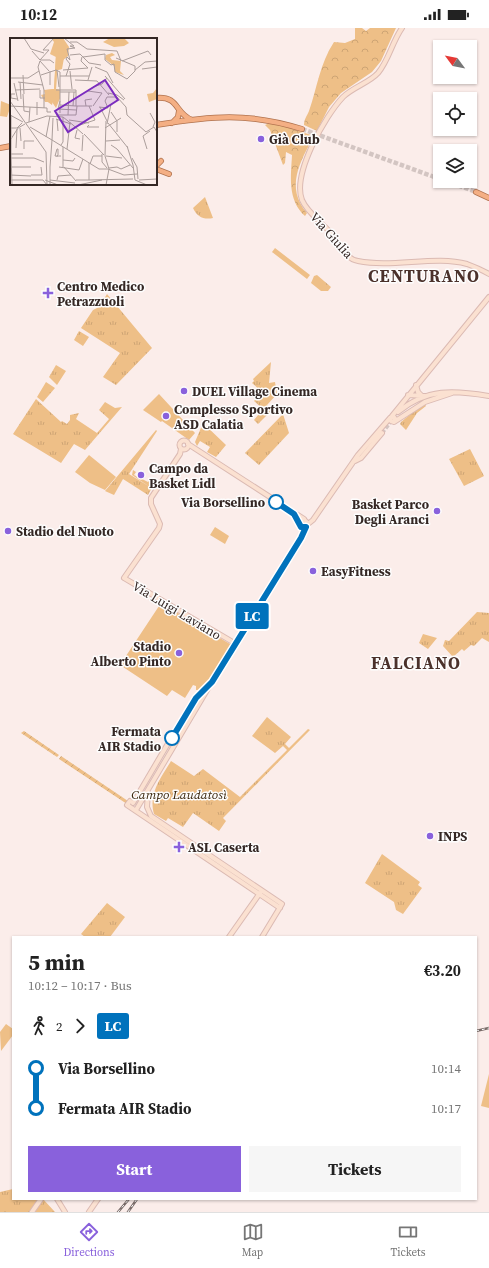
<!DOCTYPE html>
<meta charset="utf-8">
<style>
:root{--surface:#fff;--page:#f6f6f6;--text:#222;--muted:#767676;--line:#e0e0e0;--accent:#8961dc}
body{margin:0;font-family:"Source Serif 4",serif;background:var(--page);color:var(--text);height:100vh;display:flex;flex-direction:column;font-size:15px;white-space:nowrap}
*{box-sizing:border-box;margin:0}
p{font-size:13px;color:var(--muted)}
.icon{flex:none;width:22px;height:22px;fill:none;stroke:currentColor;stroke-width:2;stroke-linecap:round;stroke-linejoin:round}
.map{position:relative;flex:1;overflow:hidden}
.panel{position:absolute;left:12px;top:908px;width:465px;height:264px;display:flex;flex-direction:column;background:var(--surface);border-radius:0px;box-shadow:0 1px 3px #0004}
.panel>*{flex:none}
.badge{padding:0 8px;border-radius:3px;font-size:14px;line-height:26px}
.needle{width:26px;rotate:302deg}
.controls{position:absolute;left:433px;top:12px;display:grid;gap:8px}
.controls a{display:grid;place-items:center;width:44px;height:44px;border-radius:0px;background:var(--surface);box-shadow:0 1px 3px #0004;font-size:20px}
.map>.badge{position:absolute;translate:-50% -50%;box-shadow:0 0 0 2px #fff}
.legs{display:flex;align-items:center;gap:6px;height:44px;padding:0 16px;font-size:13px}
.legs p{margin-inline-start:auto}
.head{display:flex;align-items:center;justify-content:space-between;height:68px;padding:0 16px}
h1{font-size:22px;font-weight:700;line-height:30px}
.cta{display:flex;gap:8px;margin-top:auto;padding:8px 16px}
.cta a{flex:1;height:46px;border-radius:0px;background:var(--accent);color:#fff;font-size:16px;font-weight:700;line-height:46px;text-align:center}
.cta a+a{background:var(--page);color:var(--text)}
ul{padding:0 16px;list-style:none}
li{display:flex;align-items:center;gap:14px;height:40px;font-size:15px}
li i{display:grid;place-items:center;width:6px;height:100%;margin:0 5px;background:currentColor}
li i::after{content:'';width:10px;height:10px;margin:-5px;border:3px solid;border-radius:50%;background:var(--surface)}
li p{margin-inline-start:auto}
li:first-child i{background:linear-gradient(#0000 50%,currentColor 0)}
li:last-child i{background:linear-gradient(currentColor 50%,#0000 0)}
.status{display:flex;justify-content:space-between;align-items:center;height:28px;padding:0 20px;background:var(--surface);direction:ltr}
.status svg{height:11px;fill:currentColor}
.dock{display:flex;justify-content:space-around;align-items:center;height:56px;border-top:1px solid var(--line);background:var(--surface);font-size:11px;color:var(--muted)}
.dock a{display:grid;justify-items:center;gap:2px}
.dock .on{color:var(--accent)}
.map>svg:first-child{display:block}
.grass{fill:url(#grass-tufts)}
.forest{fill:url(#forest-crowns)}
.garden{fill:url(#garden-furrows)}
.pitch{fill:#eebf87}
.lines{fill:none;stroke-linecap:round;stroke-linejoin:round}
.secondary-tunnel{stroke:#d3c5c2;stroke-width:4;stroke-dasharray:4 2;stroke-linecap:butt}
.trunk-tunnel{stroke:#d3c5c2;stroke-width:4.5;stroke-dasharray:4.5 2;stroke-linecap:butt}
.secondary-casing{stroke:#dbbab3;stroke-width:6}
.trunk-casing{stroke:#b0724e;stroke-width:6}
.secondary{stroke:#fbe1d1;stroke-width:4}
.trunk{stroke:#f4af84;stroke-width:4.5}
.rail-casing{stroke:#796b68;stroke-width:2.5}
.rail{stroke:#fdfdfd;stroke-width:1;stroke-dasharray:3;stroke-linecap:butt}
.line-1-casing{stroke:#fff;stroke-width:9}
.line-1{stroke:#0072bc;stroke-width:6}
.poi-dot{fill:#8961dc;stroke:#fdfdfd;stroke-width:1.5}
.stop-1-dot{fill:#fff;stroke:#0072bc;stroke-width:2}
.labels{text-anchor:middle;stroke-width:3;stroke-linejoin:round;paint-order:stroke}
.poi-label{font-size:13px;font-weight:bold;fill:#342724;stroke:#fdfdfd;text-anchor:start}
.street-label{font-size:13px;fill:#342724;stroke:#fdfdfd}
.stop-label{font-size:13px;font-weight:bold;fill:#342724;stroke:#fdfdfd;text-anchor:end}
.park-label{font-size:13px;font-style:italic;fill:#3a260c;stroke:#fdfdfd}
.district-label{font-size:17px;font-weight:bold;letter-spacing:1px;fill:#4b312b;stroke:#fdfdfd}
.inset-road{fill:none;stroke:#ab9e9b;stroke-width:1}
.view{fill:#7b2cbf;fill-opacity:0.15;stroke:#7b2cbf;stroke-width:2}
.inset-edge{fill:none;stroke:#342724;stroke-width:2}
</style>
<div class="status"><b>10:12</b><svg viewBox="0 0 49 12"><path d="M0 12V9h3v3zM5 12V6h3v6zM10 12V3h3v9zM15 12V0h3v12zM26 1h20v11H26zM47 4h2v5h-2z"/></svg></div>
<div class="map">
<svg width="489" height="1184" viewBox="0 0 489 1184">
<defs>
<pattern id="grass-tufts" width="24" height="20" patternUnits="userSpaceOnUse"><rect width="24" height="20" fill="#eebf87"/><path d="M3 7l-1-3M5 7V3M7 7l1-3M15 17l-1-3M17 17v-4M19 17l1-3" fill="none" stroke="#cda474"/></pattern>
<pattern id="forest-crowns" width="20" height="18" patternUnits="userSpaceOnUse"><rect width="20" height="18" fill="#eebf87"/><path d="M2 6a3 3 0 1 1 6 0M12 15a3 3 0 1 1 6 0" fill="none" stroke="#cda474"/></pattern>
<pattern id="garden-furrows" width="10" height="10" patternUnits="userSpaceOnUse"><rect width="10" height="10" fill="#eebf87"/><path d="M-1 1l2-2M0 10L10 0M9 11l2-2" fill="none" stroke="#cda474"/></pattern>
</defs>
<rect width="100%" height="100%" fill="#fbedea"/>
<path class="grass" d="M 205,169 L 213,190 C 204,192 197,189 193,180 Z
M 275,220 L 310,247 L 307,251 L 272,224 Z
M 317,247 L 331,259 L 328,263 L 321,263 L 311,255 L 314,248 Z
M 107,266 L 152,320 L 116,357 L 103,349 L 120,325 L 81,300 L 93,282 L 99,279 Z
M 79,303 L 89,309 L 83,318 L 74,312 Z
M 271,334 L 269,355 L 275,354 L 277,366 L 267,377 L 272,382 L 258,396 L 254,392 L 263,381 L 254,373 L 262,364 L 252,355 L 254,353 L 253,351 Z
M 56,337 L 66,343 L 57,357 L 49,349 Z
M 46,354 L 55,360 L 43,374 L 37,369 Z
M 36,371 L 61,394 L 62,393 L 67,396 L 70,392 L 70,387 L 79,385 L 76,391 L 97,405 L 109,391 L 99,382 L 105,374 L 115,380 L 122,379 L 85,422 L 74,416 L 61,435 L 13,406 Z
M 424,375 L 426,378 L 417,385 L 406,402 L 400,396 L 401,394 Z
M 283,386 L 289,405 L 259,437 L 245,425 Z
M 203,395 L 226,417 L 216,429 L 207,424 L 210,419 L 200,413 L 197,418 L 195,414 Z
M 156,402 L 157,403 L 129,446 L 150,459 L 132,447 L 133,442 L 136,444 L 134,447 L 148,454 L 151,451 L 153,452 L 152,456 L 155,454 L 148,467 L 123,451 L 114,467 L 105,463 Z
M 470,421 L 484,448 L 464,458 L 449,431 Z
M 477,584 L 489,585 L 489,614 L 482,610 L 474,618 L 471,617 L 464,623 L 462,621 L 453,629 L 443,618 L 445,612 L 449,613 Z
M 423,606 L 437,610 L 428,621 L 419,615 Z
M 267,689 L 291,709 L 285,716 L 289,720 L 308,701 L 310,702 L 223,790 L 226,793 L 219,803 L 193,785 L 183,799 L 168,790 L 166,793 L 154,786 C 148,765 161,750 171,733 L 194,748 L 203,741 L 240,769 L 287,722 L 283,718 L 275,725 L 252,708 Z
M 382,826 L 420,854 L 418,857 L 422,860 L 403,886 L 396,882 L 394,874 L 365,855 Z
M 107,875 L 125,889 L 110,909 L 85,909 L 81,906 Z
M 13,1161 L 13,1171 L 43,1171 L 55,1184 L 0,1184 L 0,1164 Z"/>
<path class="forest" d="M 355,0 L 362,0 L 366,3 L 370,0 L 396,0 L 381,33 L 372,44 L 341,65 L 329,79 L 317,103 L 304,97 C 304,91 307,88 309,83 C 317,60 320,35 334,14 L 345,15 L 355,11 Z
M 272,94 L 314,108 C 300,134 285,159 307,185 L 305,188 C 287,172 291,147 292,127 L 286,124 L 285,135 L 283,137 L 270,102 L 265,97 Z"/>
<path class="garden" d="M 24,703 L 59,727 L 57,729 L 21,705 Z
M 61,728 L 128,773 L 127,776 L 59,731 Z"/>
<path class="pitch" d="M 1,73 L 11,77 L 7,89 L 0,88 Z
M 159,366 L 195,405 L 189,412 L 162,393 L 161,394 L 143,382 Z
M 89,427 L 116,449 L 105,462 L 90,455 L 75,444 Z
M 215,499 L 229,508 L 225,516 L 210,507 Z
M 161,575 L 230,616 L 231,619 L 212,654 L 204,662 L 196,662 L 196,658 L 193,657 L 185,670 L 172,662 L 167,668 L 120,637 Z
M 6,996 L 13,1001 L 13,1007 L 1,1023 L 0,1004 Z
M 489,1046 L 489,1080 L 481,1078 Z"/>
<g class="lines">
<path class="secondary-tunnel" d="M 382,405 L 398,384"/>
<path class="trunk-tunnel" d="M 302,101 L 440,151
M 446,153 L 476,164"/>
<g class="secondary-casing">
<path id="secondary" d="M 402,0 C 392,14 389,32 378,45 C 369,55 353,59 343,69 C 325,88 292,146 302,172 C 307,184 320,193 328,202 C 338,212 344,231 358,233 C 393,240 436,227 467,236 C 475,239 482,242 489,246
M 416,357 L 418,364 L 422,368
M 408,367 L 425,368
M 398,384 C 427,360 454,362 489,368
M 392,388 L 489,269
M 396,392 L 393,388 L 390,390 L 391,393 L 394,394 L 425,374 L 452,365
M179.5 417a4.5 4.5 0 1 1 9 0a4.5 4.5 0 1 1-9 0Z
M 188,416 L 304,491
M 181,421 L 180,426 L 151,470 L 151,476 L 160,496 L 159,500 L 124,550 L 231,613
M 355,433 L 361,430 L 382,405
M299 496a4 4 0 1 1 8 0a4 4 0 1 1-8 0Z
M 308,496 L 313,492 L 358,427 L 390,390
M 148,764 L 147,779 L 151,788 L 282,876 L 262,909
M 130,773 L 127,777 L 280,880
M 133,775 L 193,673 L 210,655
M 136,782 L 232,620 L 301,510 L 306,499
M 229,909 L 260,865
M 57,1171 L 65,1184
M 32,1184 L 41,1171
M 89,1184 L 98,1171"/>
</g>
<g class="trunk-casing">
<path id="trunk" d="M 156,70 C 180,68 174,85 192,92
M 172,95 L 178,89 L 179,83
M 156,97 C 211,88 248,84 302,101
M 0,120 L 11,118
M 156,138 L 161,133
M 156,141 L 169,146
M 476,164 L 489,170"/>
</g>
<use href="#secondary" class="secondary"/>
<use href="#trunk" class="trunk"/>
<g class="rail-casing">
<path id="rail" d="M 476,1003 L 489,1000
M 118,1184 L 129,1171
M 128,1184 L 137,1171"/>
</g>
<use href="#rail" class="rail"/>
</g>
<g class="lines">
<g class="line-1-casing">
<path id="line-1" d="M 172,710 L 196,670 L 212,654 L 301,510 L 306,499 L 301,499 L 294,486 L 276,474"/>
</g>
<use href="#line-1" class="line-1"/>
</g>
<g class="poi-dot">
<circle cx="261" cy="111" r="4"/>
<path d="M46 259h4v4h4v4h-4v4h-4v-4h-4v-4h4z"/>
<circle cx="184" cy="363" r="4"/>
<circle cx="166" cy="388" r="4"/>
<circle cx="141" cy="447" r="4"/>
<circle cx="437" cy="483" r="4"/>
<circle cx="8" cy="503" r="4"/>
<circle cx="313" cy="543" r="4"/>
<circle cx="179" cy="625" r="4"/>
<circle cx="430" cy="808" r="4"/>
<path d="M177 813h4v4h4v4h-4v4h-4v-4h-4v-4h4z"/>
</g>
<g class="stop-1-dot">
<circle cx="276" cy="474" r="7"/>
<circle cx="172" cy="710" r="7"/>
</g>
<g class="labels">
<g class="poi-label">
<text x="269" y="116">Già Club</text>
<text x="57" y="263">Centro Medico<tspan x="57" dy="15">Petrazzuoli</tspan></text>
<text x="192" y="368">DUEL Village Cinema</text>
<text x="174" y="386">Complesso Sportivo<tspan x="174" dy="15">ASD Calatia</tspan></text>
<text x="149" y="445">Campo da<tspan x="149" dy="15">Basket Lidl</tspan></text>
<text x="429" y="481" text-anchor="end">Basket Parco<tspan x="429" dy="15">Degli Aranci</tspan></text>
<text x="16" y="508">Stadio del Nuoto</text>
<text x="321" y="548">EasyFitness</text>
<text x="171" y="623" text-anchor="end">Stadio<tspan x="171" dy="15">Alberto Pinto</tspan></text>
<text x="438" y="813">INPS</text>
<text x="188" y="824">ASL Caserta</text>
</g>
<g class="street-label">
<text transform="translate(332 207) rotate(48)" y="5">Via Giulia</text>
<text transform="translate(177 582) rotate(31)" y="5">Via Luigi Laviano</text>
</g>
<g class="stop-label">
<text x="265" y="479">Via Borsellino</text>
<text x="161" y="708">Fermata<tspan x="161" dy="15">AIR Stadio</tspan></text>
</g>
<g class="park-label">
<text x="179" y="771">Campo Laudatosì</text>
</g>
<g class="district-label">
<text x="424" y="254">CENTURANO</text>
<text x="416" y="641">FALCIANO</text>
</g>
</g>
<g transform="translate(10 10)">
<rect width="147" height="147" fill="#fbedea"/>
<path d="M 46,14 L 54,20 L 52,31 L 47,32 L 46,51 L 50,52 L 50,60 L 46,70 L 42,64 L 35,64 L 31,57 L 35,56 L 34,52 L 44,51 ZM 102,15 L 105,17 L 100,19 L 102,22 L 111,23 L 110,33 L 114,37 L 105,34 L 104,28 L 95,21 L 96,17 Z" fill="#eebf87"/>
<path d="M 41,0 L 53,0 L 59,9 L 58,18 L 52,23 L 52,31 L 47,32 L 46,51 L 50,52 L 50,60 L 46,67 L 45,55 L 42,67 L 35,62 L 36,52 L 44,51 L 46,19 L 40,16 L 44,4 ZM 100,0 L 114,0 L 119,5 L 114,8 L 104,9 L 93,4 ZM 147,50 L 147,61 L 139,64 L 137,56 L 143,55 Z" fill="#eebf87"/>
<path class="inset-road" d="M 14,0 L 21,11 L 34,15M 54,0 L 64,8 L 60,8 L 65,10 L 57,11 L 60,22 L 57,19 L 56,21 L 60,26 L 56,38M 60,4 L 67,4 L 77,11 L 107,13 L 111,23M 22,13 L 30,22M 60,17 L 70,16 L 79,25 L 91,27M 72,19 L 71,23 L 78,30M 73,19 L 95,16 L 95,22 L 101,27 L 104,26 L 105,34 L 117,41 L 125,33 L 125,28 L 106,20M 30,22 L 39,12 L 33,12 L 44,0M 30,22 L 40,22 L 44,25M 30,23 L 28,29 L 34,52M 30,23 L 39,33M 112,23 L 138,13 L 141,17M 85,29 L 97,34 L 103,45M 132,31 L 147,29M 46,32 L 50,34 L 50,75M 47,32 L 49,49M 53,32 L 78,30M 125,32 L 135,24 L 147,23M 40,33 L 40,47M 60,33 L 62,51M 13,37 L 14,56M 31,37 L 46,32M 50,38 L 65,38M 65,38 L 79,38M 95,38 L 115,61M 0,40 L 18,40 L 29,33M 65,42 L 87,43 L 99,57M 78,42 L 82,29M 8,44 L 33,47M 10,44 L 11,61M 4,45 L 8,63M 83,49 L 92,46 L 97,40M 5,52 L 30,51M 30,52 L 30,60 L 35,60M 46,52 L 66,52 L 66,68M 78,53 L 92,55M 50,54 L 66,54M 98,55 L 107,57 L 114,62M 5,56 L 1,56 L 1,60 L 7,61M 13,56 L 14,73 L 20,74M 0,63 L 36,114 L 37,147M 50,63 L 48,71 L 66,72M 50,67 L 66,68M 0,68 L 37,70 L 37,74 L 41,74M 63,68 L 64,54M 66,68 L 82,68M 76,68 L 75,62 L 82,61M 79,68 L 85,82M 83,68 L 92,55M 89,69 L 98,70 L 95,63 L 97,59 L 107,59 L 116,69 L 117,77 L 136,94 L 144,89 L 147,94M 90,69 L 97,83M 34,70 L 34,52M 101,74 L 107,83 L 107,94M 140,75 L 145,84 L 143,89M 0,77 L 13,84M 1,77 L 1,90M 27,77 L 27,64M 46,77 L 66,77 L 67,68M 58,77 L 59,54M 46,81 L 61,86M 47,81 L 48,93M 59,82 L 79,85M 19,84 L 20,69M 16,85 L 37,78 L 53,79 L 63,87M 98,85 L 118,110M 97,86 L 101,66M 63,87 L 73,96M 70,87 L 85,82M 79,87 L 77,89 L 89,89M 20,89 L 42,102M 10,90 L 11,103M 95,90 L 111,80M 67,92 L 65,100 L 70,101M 74,96 L 94,117M 1,99 L 1,90 L 7,90 L 12,85M 36,99 L 40,78M 42,102 L 89,131 L 98,131 L 114,137 L 127,136M 42,102 L 43,80M 96,103 L 110,102M 51,107 L 53,104 L 53,79M 101,107 L 107,111 L 123,130M 117,108 L 123,127M 53,109 L 53,129M 6,110 L 7,91M 14,111 L 14,103 L 24,103M 57,111 L 60,84M 137,111 L 133,98 L 140,93M 72,113 L 73,97M 1,116 L 2,147M 13,116 L 1,116 L 1,101 L 8,90 L 15,86M 92,116 L 92,124 L 97,130M 96,118 L 112,120M 47,119 L 47,118 L 48,117 L 48,111 L 47,111 L 45,118 L 51,118M 1,120 L 24,120 L 34,124M 122,120 L 127,129 L 128,141M 53,122 L 63,123 L 65,120M 80,126 L 83,118 L 92,118M 123,127 L 125,142M 1,129 L 21,129M 40,129 L 42,102M 40,129 L 40,147M 49,129 L 69,132 L 73,121M 54,129 L 66,143M 99,130 L 107,129 L 111,131 L 120,127M 0,137 L 21,138M 21,137 L 32,137 L 31,129M 1,142 L 21,142M 21,142 L 33,142 L 37,147M 35,142 L 48,147M 40,142 L 65,145M 47,142 L 48,138 L 61,137M 66,142 L 79,142M 79,142 L 123,141M 79,142 L 79,125M 125,142 L 137,147M 129,142 L 147,141M 68,147 L 92,142M 96,147 L 99,131 L 95,118 L 96,83"/>
<path class="view" d="M 95,42 L 108,62 L 58,94 L 45,73 Z"/>
<rect width="147" height="147" class="inset-edge"/>
</g>
</svg>
<div class="controls">
<a><svg class="needle" viewBox="-14 -14 28 28"><path d="M0-13l5 13h-10z" fill="#e53935"/><path d="M0 13l5-13h-10z" fill="#767676"/></svg></a>
<a><svg class="icon" aria-label="locate" viewBox="0 0 24 24"><circle cx="12" cy="12" r="6"/><path d="M12 2v4M12 18v4M2 12h4M18 12h4"/></svg></a>
<a><svg class="icon" aria-label="layers" viewBox="0 0 24 24"><path d="M12 4l9 5-9 5-9-5zM3 14l9 5 9-5"/></svg></a>
</div>
<b class="badge" style="left:252px;top:588px;background:#0072bc;color:#fff">LC</b>
<section class="panel">
<div class="head"><div><h1>5 min</h1><p>10:12 – 10:17 · Bus</p></div><b>€3.20</b></div>
<div class="legs"><svg class="icon" aria-label="walk" viewBox="0 0 24 24"><circle cx="13" cy="4" r="2"/><path d="M13 8l-2 6 4 7M11 14l-3 7M7 12l3-4h3l4 4"/></svg>2<svg class="icon" aria-label="forward" viewBox="0 0 24 24"><path d="M9 5l7 7-7 7"/></svg><b class="badge" style="background:#0072bc;color:#fff">LC</b></div>
<ul>
<li><i style="color:#0072bc"></i><b>Via Borsellino</b><p>10:14</p></li>
<li><i style="color:#0072bc"></i><b>Fermata AIR Stadio</b><p>10:17</p></li>
</ul>
<div class="cta"><a>Start</a><a>Tickets</a></div>
</section>
</div>
<nav class="dock">
<a class="on"><svg class="icon" aria-label="directions" viewBox="0 0 24 24"><path d="M12 3l9 9-9 9-9-9zM9 14v-3h6M13 9l2 2-2 2"/></svg>Directions</a>
<a><svg class="icon" aria-label="map" viewBox="0 0 24 24"><path d="M3 6l6-2 6 2 6-2v14l-6 2-6-2-6 2zM9 4v14M15 6v14"/></svg>Map</a>
<a><svg class="icon" aria-label="tickets" viewBox="0 0 24 24"><path d="M3 7h18v10H3zM15 7v10"/></svg>Tickets</a>
</nav>
